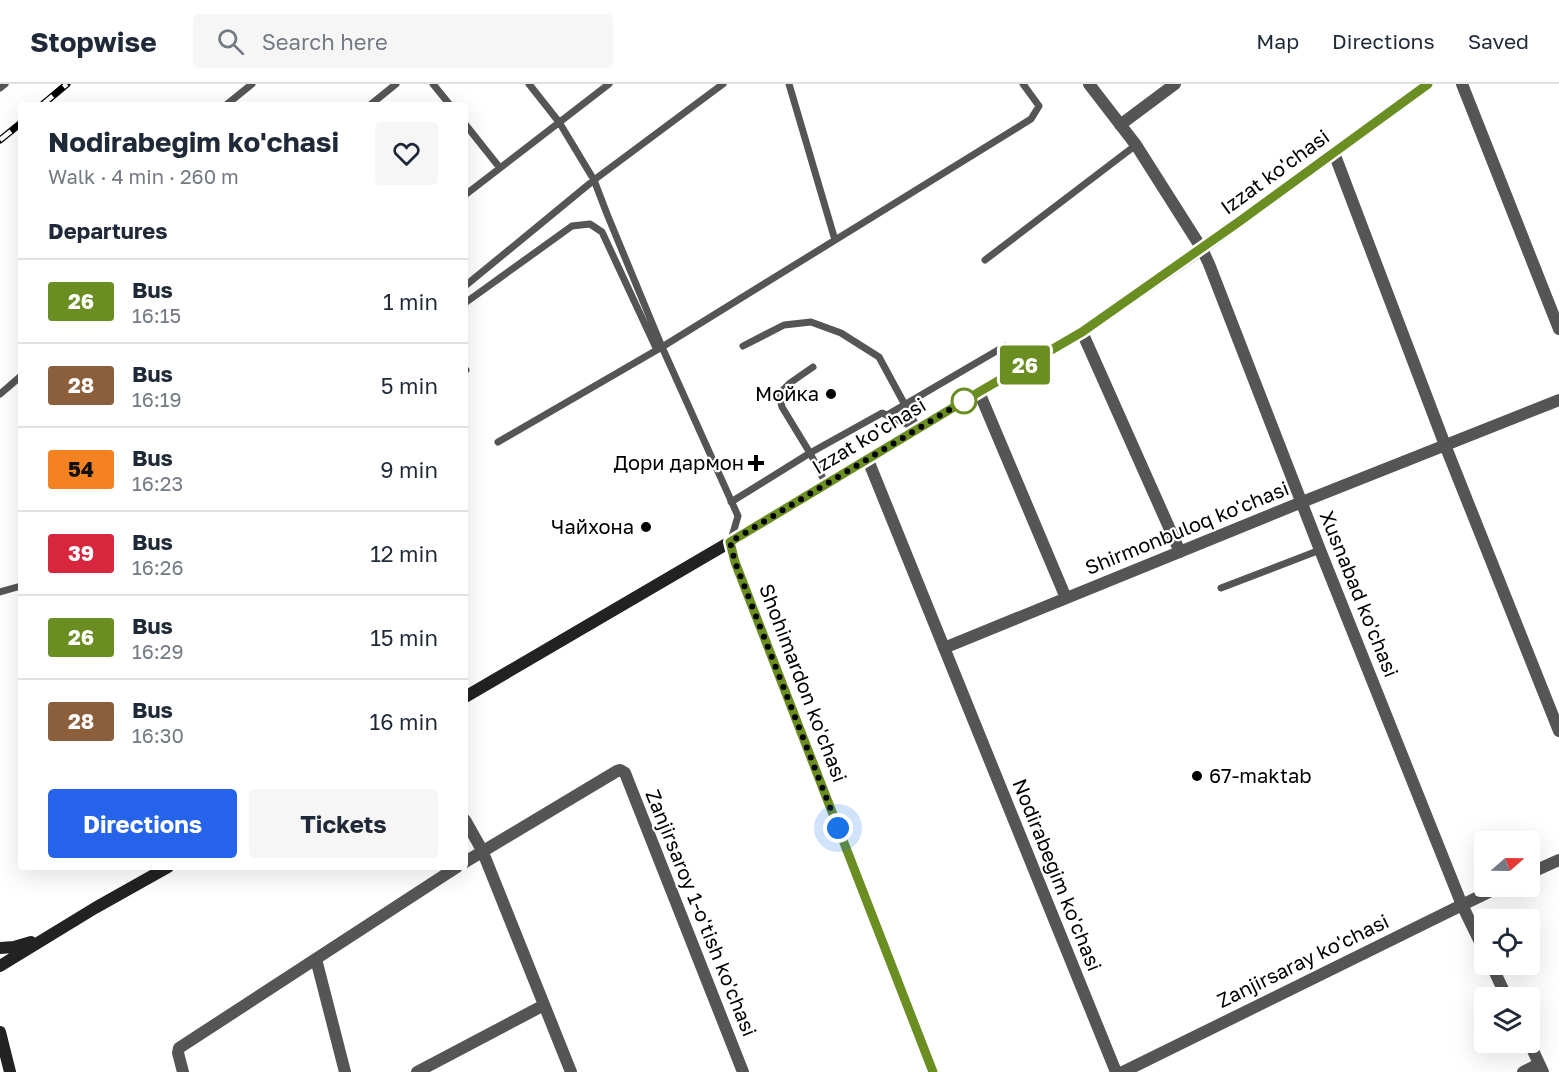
<!DOCTYPE html>
<meta charset="utf-8">
<style>
:root{--surface:#fff;--page:#f6f6f7;--text:#1f2937;--muted:#747a83;--line:#e0e1e3;--accent:#2563eb}
body{margin:0;font-family:"Golos Text",sans-serif;background:var(--page);color:var(--text);height:100vh;display:flex;flex-direction:column;font-size:22px;white-space:nowrap}
*{box-sizing:border-box;margin:0}
p{font-size:20px;color:var(--muted)}
.icon{flex:none;width:33px;height:33px;fill:none;stroke:currentColor;stroke-width:2;stroke-linecap:round;stroke-linejoin:round}
.map{position:relative;flex:1;overflow:hidden}
.details{position:absolute;left:18px;top:18px;width:450px;height:768px;display:flex;flex-direction:column;background:var(--surface);border-radius:6px;box-shadow:0 6px 24px #0002}
.details>*{flex:none}
.badge{padding:0 12px;border-radius:4px;font-size:21px;line-height:39px}
.needle{width:39px;rotate:70deg}
.controls{position:absolute;left:1474px;top:747px;display:grid;gap:12px}
.controls a{display:grid;place-items:center;width:66px;height:66px;border-radius:6px;background:var(--surface);box-shadow:0 6px 24px #0002;font-size:30px}
.you{position:absolute;width:30px;height:30px;margin:-15px;border:4px solid #fff;border-radius:50%;background:#1a73e8;box-shadow:0 0 0 9px #1a73e833}
.map>.badge{position:absolute;translate:-50% -50%;box-shadow:0 0 0 3px #fff}
h2{padding:0 30px;font-size:22px;line-height:54px}
.round{display:grid;place-items:center;flex:none;width:63px;height:63px;border-radius:6px;background:var(--page)}
.head{display:flex;align-items:center;justify-content:space-between;height:102px;padding:0 30px}
h1{font-size:28px;font-weight:700;line-height:45px}
.button{display:flex;gap:12px;margin-top:auto;padding:12px 30px}
.button a{flex:1;height:69px;border-radius:6px;background:var(--accent);color:#fff;font-size:24px;font-weight:700;line-height:69px;text-align:center}
.button a+a{background:var(--page);color:var(--text)}
ul{padding:0;list-style:none}
li{display:flex;align-items:center;gap:18px;height:84px;padding:0 30px;border-top:2px solid var(--line)}
li div{flex:1}
li b{display:block;font-size:22px}
li em{font-style:normal}
li .badge{min-width:66px;font-weight:700;text-align:center}
header{display:flex;align-items:center;gap:36px;box-sizing:border-box;height:84px;padding:0 30px;background:var(--surface);border-bottom:2px solid var(--line)}
header strong{font-size:28px}
nav{display:flex;gap:33px;margin-inline-start:auto;font-size:21px}
.search{width:420px;height:54px;background:var(--page);display:flex;align-items:center;gap:15px;box-sizing:border-box;padding:0 21px;border-radius:6px;color:var(--muted);font-size:22px}
.map>svg:first-child{display:block}
.lines{fill:none;stroke-linecap:round;stroke-linejoin:round}
.lane{stroke:#555;stroke-width:7}
.street{stroke:#555;stroke-width:12}
.secondary{stroke:#222;stroke-width:12}
.rail-casing{stroke:#000;stroke-width:7}
.rail{stroke:#fff;stroke-width:4.5;stroke-dasharray:14;stroke-linecap:butt}
.line-casing{stroke:#fff;stroke-width:14}
.line{stroke:#6b8e23;stroke-width:9}
.walk{stroke:#000;stroke-width:6;stroke-dasharray:0 10.8}
.poi-dot{fill:#000;stroke:#fff;stroke-width:2}
.stop-dot{fill:#fff;stroke:#6b8e23;stroke-width:3}
.labels{text-anchor:middle;stroke-width:4.5;stroke-linejoin:round;paint-order:stroke}
.street-label{font-size:20px;fill:#000;stroke:#fff}
.poi-label{font-size:20px;fill:#000;stroke:#fff;text-anchor:end}
</style>
<header>
<strong>Stopwise</strong>
<div class="search"><svg class="icon" aria-label="search" viewBox="0 0 24 24"><circle cx="10" cy="10" r="6"/><path d="M15 15l6 6"/></svg>Search here</div>
<nav><a>Map</a><a>Directions</a><a>Saved</a></nav>
</header>
<div class="map">
<svg width="1559" height="988" viewBox="0 0 1559 988">
<rect width="100%" height="100%" fill="#fff"/>
<g class="lines">
<path class="lane" d="M 433,0 L 450,21
M 529,0 L 559,38 L 594,96 L 607,130 L 662,263 L 738,432 L 731,456
M 789,0 L 835,156
M 0,4 L 5,0
M 226,21 L 252,0
M 370,21 L 396,0
M 465,40 L 500,84
M 465,111 L 609,0
M 985,176 L 1136,61
M 465,202 L 594,96 L 723,0
M 465,219 L 572,142 L 590,140 L 602,148 L 657,266
M 743,262 L 784,241 L 811,238 L 841,249 L 879,273 L 918,345
M 813,283 L 790,299 L 779,310 L 782,323 L 810,369 L 826,400
M 465,285 L 466,286
M 0,310 L 21,292
M 887,331 L 1005,262 L 1035,275
M 498,358 L 662,263 L 1031,35 L 1039,22 L 1023,0
M 731,418 L 810,369 L 882,329 L 918,345
M 1221,504 L 1320,466
M 0,508 L 21,502"/>
<path class="street" d="M 1089,0 L 1136,61 L 1202,165 L 1209,180 L 1320,466 L 1462,821 L 1485,868
M 1462,0 L 1559,245
M 1120,41 L 1175,0
M 1334,69 L 1445,361 L 1559,647
M 1082,248 L 1180,468
M 979,308 L 1066,514
M 868,376 L 1116,988
M 944,564 L 1302,418 L 1559,316
M 465,736 L 482,766 L 571,988
M 465,778 L 617,687 L 620,686 L 625,689 L 743,988
M 1530,789 L 1559,776
M 316,875 L 345,988
M 1491,880 L 1507,914
M 1529,958 L 1543,988
M 183,988 L 178,969 L 179,964 L 457,783
M 417,988 L 544,921
M 1123,988 L 1462,821 L 1501,802
M 1523,988 L 1539,980"/>
<path class="secondary" d="M 730,458 L 735,478 L 933,988
M 465,613 L 730,458 L 979,308 L 1082,248 L 1202,165 L 1334,69 L 1428,0
M 0,864 L 14,863 L 31,858
M 0,882 L 95,824 L 168,783
M 0,948 L 10,988"/>
<g class="rail-casing">
<path id="rail" d="M 42,21 L 67,0
M 0,56 L 21,39"/>
</g>
<use href="#rail" class="rail"/>
</g>
<g class="lines">
<g class="line-casing">
<path id="line" d="M 933,988 L 735,478 L 730,458 L 979,308 L 1082,248 L 1240,137 L 1428,0"/>
</g>
<use href="#line" class="line"/>
<path class="walk" d="M 838,744 L 735,478 L 730,458 L 964,317"/>
</g>
<g class="poi-dot">
<circle cx="831" cy="310" r="6"/>
<path d="M753 370h6v6h6v6h-6v6h-6v-6h-6v-6h6z"/>
<circle cx="646" cy="443" r="6"/>
<circle cx="1197" cy="692" r="6"/>
</g>
<circle class="stop-dot" cx="964" cy="317" r="12"/>
<g class="labels">
<g class="street-label">
<text transform="translate(1275 88) rotate(-36)" y="7">Izzat ko'chasi</text>
<text transform="translate(869 352) rotate(-31)" y="7">Izzat ko'chasi</text>
<text transform="translate(1187 444) rotate(-22)" y="7">Shirmonbuloq ko'chasi</text>
<text transform="translate(1359 510) rotate(68)" y="7">Xusnabad ko'chasi</text>
<text transform="translate(803 599) rotate(69)" y="7">Shohimardon ko'chasi</text>
<text transform="translate(1057 791) rotate(68)" y="7">Nodirabegim ko'chasi</text>
<text transform="translate(701 829) rotate(68)" y="7">Zanjirsaroy 1-o'tish ko'chasi</text>
<text transform="translate(1303 877) rotate(-26)" y="7">Zanjirsaray ko'chasi</text>
</g>
<g class="poi-label">
<text x="819" y="317">Мойка</text>
<text x="744" y="386">Дори дармон</text>
<text x="634" y="450">Чайхона</text>
<text x="1209" y="699" text-anchor="start">67-maktab</text>
</g>
</g>
</svg>
<div class="controls">
<a><svg class="needle" viewBox="-14 -14 28 28"><path d="M0-13l5 13h-10z" fill="#e53935"/><path d="M0 13l5-13h-10z" fill="#747a83"/></svg></a>
<a><svg class="icon" aria-label="locate" viewBox="0 0 24 24"><circle cx="12" cy="12" r="6"/><path d="M12 2v4M12 18v4M2 12h4M18 12h4"/></svg></a>
<a><svg class="icon" aria-label="layers" viewBox="0 0 24 24"><path d="M12 4l9 5-9 5-9-5zM3 14l9 5 9-5"/></svg></a>
</div>
<div class="you" style="left:838px;top:744px"></div>
<b class="badge" style="left:1025px;top:281px;background:#6b8e23;color:#fff">26</b>
<section class="details">
<div class="head"><div><h1>Nodirabegim ko'chasi</h1><p>Walk · 4 min · 260 m</p></div><a class="round"><svg class="icon" aria-label="heart" viewBox="0 0 24 24"><path d="M12 20l-8-8c-3-5 5-10 8-4 3-6 11-1 8 4z"/></svg></a></div>
<h2>Departures</h2>
<ul>
<li><span class="badge" style="background:#6b8e23;color:#fff">26</span><div><b>Bus</b><p>16:15</p></div><em>1 min</em></li>
<li><span class="badge" style="background:#8b5e3c;color:#fff">28</span><div><b>Bus</b><p>16:19</p></div><em>5 min</em></li>
<li><span class="badge" style="background:#f58220;color:#111">54</span><div><b>Bus</b><p>16:23</p></div><em>9 min</em></li>
<li><span class="badge" style="background:#d7263d;color:#fff">39</span><div><b>Bus</b><p>16:26</p></div><em>12 min</em></li>
<li><span class="badge" style="background:#6b8e23;color:#fff">26</span><div><b>Bus</b><p>16:29</p></div><em>15 min</em></li>
<li><span class="badge" style="background:#8b5e3c;color:#fff">28</span><div><b>Bus</b><p>16:30</p></div><em>16 min</em></li>
</ul>
<div class="button"><a>Directions</a><a>Tickets</a></div>
</section>
</div>
